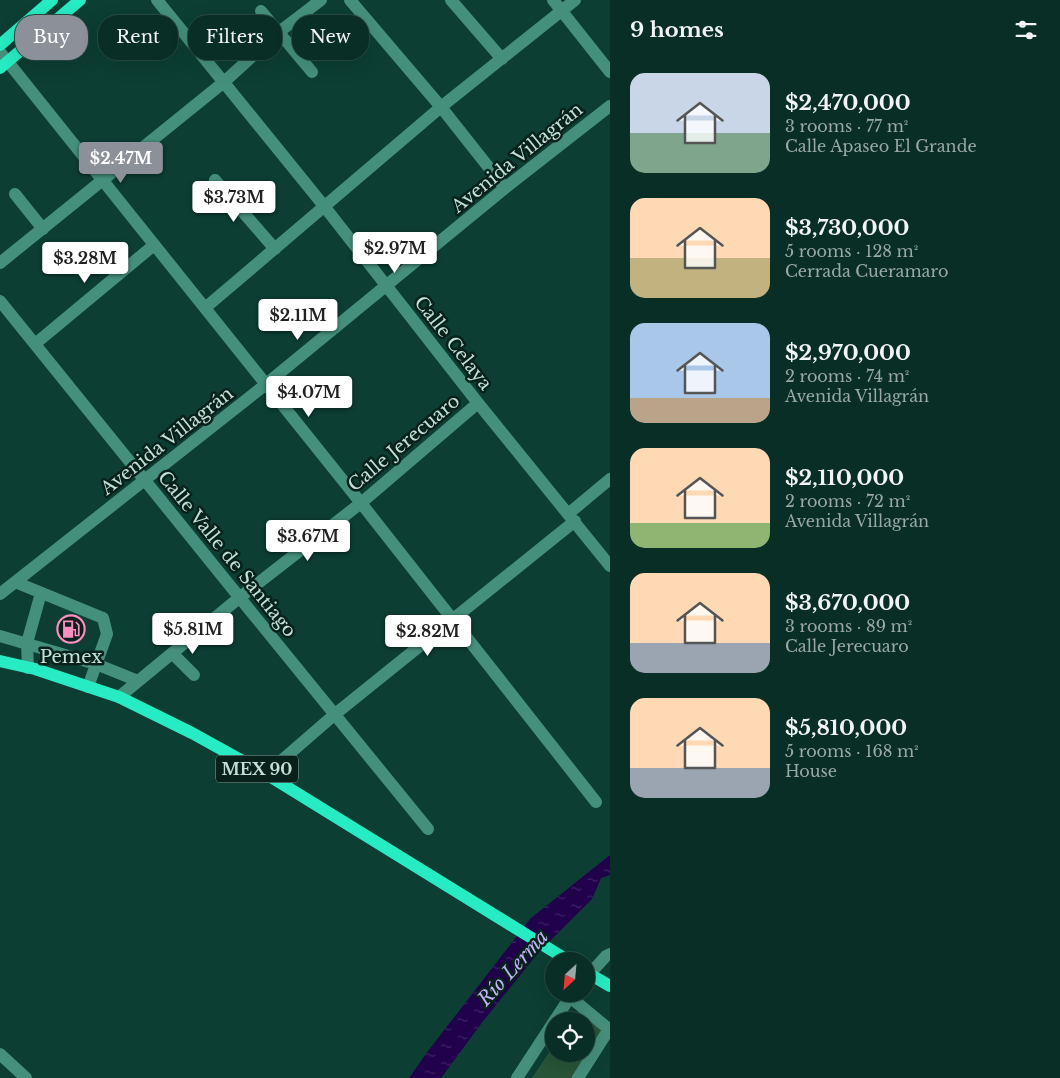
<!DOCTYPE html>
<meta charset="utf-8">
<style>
:root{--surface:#092e26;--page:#173a32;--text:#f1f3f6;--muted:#99a8a7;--line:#294a43;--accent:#8c9099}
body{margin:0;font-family:"Libre Baskerville",serif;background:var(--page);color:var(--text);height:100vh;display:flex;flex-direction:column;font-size:19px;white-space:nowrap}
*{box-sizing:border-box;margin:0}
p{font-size:16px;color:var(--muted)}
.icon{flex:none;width:28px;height:28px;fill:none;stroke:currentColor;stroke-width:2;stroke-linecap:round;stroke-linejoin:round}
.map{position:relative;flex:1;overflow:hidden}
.drawer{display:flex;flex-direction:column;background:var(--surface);width:450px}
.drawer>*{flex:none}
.guide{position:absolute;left:15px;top:15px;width:475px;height:45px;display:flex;gap:10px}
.needle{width:32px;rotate:206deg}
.tools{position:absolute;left:545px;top:952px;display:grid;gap:10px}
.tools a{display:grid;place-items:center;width:50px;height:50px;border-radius:50%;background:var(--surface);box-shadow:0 5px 20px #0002,0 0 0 1px var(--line);font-size:25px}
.price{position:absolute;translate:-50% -42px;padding:0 11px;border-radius:5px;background:#fff;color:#222;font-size:16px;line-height:32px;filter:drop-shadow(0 1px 2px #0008)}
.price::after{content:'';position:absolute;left:50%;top:30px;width:15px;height:11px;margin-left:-8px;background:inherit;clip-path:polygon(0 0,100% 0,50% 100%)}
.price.active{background:var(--accent);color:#fff}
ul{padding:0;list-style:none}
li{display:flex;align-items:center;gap:15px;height:125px;padding:0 20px}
li span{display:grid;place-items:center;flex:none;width:140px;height:100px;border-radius:15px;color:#555}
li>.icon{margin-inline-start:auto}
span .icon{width:60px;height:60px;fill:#fffc;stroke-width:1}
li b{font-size:21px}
h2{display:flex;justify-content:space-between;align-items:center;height:60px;padding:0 20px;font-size:21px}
.chip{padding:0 18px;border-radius:20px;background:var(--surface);box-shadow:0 5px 20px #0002,0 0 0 1px var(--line);font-size:18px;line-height:45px}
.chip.active{background:var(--accent);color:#fff}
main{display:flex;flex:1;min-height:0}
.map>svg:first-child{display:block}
.water{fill:url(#water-ripples)}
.building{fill:#285437}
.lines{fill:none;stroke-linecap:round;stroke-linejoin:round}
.minor{stroke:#45907c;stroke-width:12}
.major{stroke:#27ebc2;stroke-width:12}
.labels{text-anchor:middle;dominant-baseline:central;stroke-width:5;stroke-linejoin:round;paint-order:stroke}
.shield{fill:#08221b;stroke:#8aa79e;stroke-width:1}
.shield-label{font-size:16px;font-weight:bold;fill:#c1e0d6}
.street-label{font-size:18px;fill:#c1e0d6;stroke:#08221b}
.poi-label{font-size:18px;fill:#c1e0d6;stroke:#08221b}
.water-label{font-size:19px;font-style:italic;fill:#c1b4f5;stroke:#08221b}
</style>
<main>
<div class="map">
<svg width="610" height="1078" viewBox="0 0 610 1078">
<defs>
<pattern id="water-ripples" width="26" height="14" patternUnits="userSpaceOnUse" patternTransform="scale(1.25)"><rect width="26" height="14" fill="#21004c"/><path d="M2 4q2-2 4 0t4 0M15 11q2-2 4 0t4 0" fill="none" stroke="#3f2565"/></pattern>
</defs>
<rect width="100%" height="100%" fill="#0c3e33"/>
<path class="water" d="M610,855V875L601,878L592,899L539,952L484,1020L441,1078H409L428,1051L531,918Z"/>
<path class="building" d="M583,1016L606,1032L575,1078H532L554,1045V1054H586V1021H580Z"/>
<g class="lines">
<path class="minor" d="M157,0L324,206L478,403L610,566
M350,0L441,107L505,188
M451,0L502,59
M553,0L610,72
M261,11L312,72
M0,52L361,503L596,802
M215,180L275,249
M15,194L43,229
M0,263L224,82L279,32L321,0
M0,301C143,477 284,654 428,829
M205,308L441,107L575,0
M35,344L154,245
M568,514L610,479
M15,582L103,618L107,634L88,687
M0,594L265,385L505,188L610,106
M0,636L96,664L138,681
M172,653L194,675
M28,668L27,643L41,593
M119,697L239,598L361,503L478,403
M266,774L334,715L575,521
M586,978L606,956L610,954
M570,997L610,1030
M0,1054L26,1078
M517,1078L572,994
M578,1078L609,1029"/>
<path class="major" d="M0,45L52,0
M0,68L80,0
M0,661L35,669L119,697L192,733L266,774L569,961
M586,972L610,986"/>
</g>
<defs>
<g id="fuel-ring" transform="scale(1.4375)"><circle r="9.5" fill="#08221b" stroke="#fd8ebf" stroke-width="1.5"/><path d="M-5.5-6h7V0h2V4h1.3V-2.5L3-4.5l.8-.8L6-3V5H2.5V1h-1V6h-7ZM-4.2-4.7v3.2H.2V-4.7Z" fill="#fd8ebf"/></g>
</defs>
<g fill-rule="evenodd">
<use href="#fuel-ring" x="71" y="629"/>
</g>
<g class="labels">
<rect class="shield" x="216" y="755.5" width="82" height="27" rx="4"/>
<g class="shield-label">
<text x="257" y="769">MEX 90</text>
</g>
<g class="street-label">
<text transform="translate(517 158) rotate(-39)">Avenida Villagrán</text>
<text transform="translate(453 343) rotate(52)">Calle Celaya</text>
<text transform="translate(167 441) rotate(-38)">Avenida Villagrán</text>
<text transform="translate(404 443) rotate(-40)">Calle Jerecuaro</text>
<text transform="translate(227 554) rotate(51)">Calle Valle de Santiago</text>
</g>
<g class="poi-label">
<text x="71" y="657">Pemex</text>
</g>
<g class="water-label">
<text transform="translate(513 968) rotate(-48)">Río Lerma</text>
</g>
</g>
</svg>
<div class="tools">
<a><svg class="needle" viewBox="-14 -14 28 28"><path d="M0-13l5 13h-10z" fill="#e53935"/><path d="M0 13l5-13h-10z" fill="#99a8a7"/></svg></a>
<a><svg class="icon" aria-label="locate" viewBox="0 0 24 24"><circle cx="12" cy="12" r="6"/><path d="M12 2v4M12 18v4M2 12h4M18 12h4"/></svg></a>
</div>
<b class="price active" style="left:121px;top:184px">$2.47M</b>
<b class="price" style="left:234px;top:223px">$3.73M</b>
<b class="price" style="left:395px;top:274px">$2.97M</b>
<b class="price" style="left:85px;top:284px">$3.28M</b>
<b class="price" style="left:298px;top:341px">$2.11M</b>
<b class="price" style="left:309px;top:418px">$4.07M</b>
<b class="price" style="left:308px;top:562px">$3.67M</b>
<b class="price" style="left:193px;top:655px">$5.81M</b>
<b class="price" style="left:428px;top:657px">$2.82M</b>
<div class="guide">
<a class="chip active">Buy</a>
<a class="chip">Rent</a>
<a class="chip">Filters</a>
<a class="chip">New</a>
</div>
</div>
<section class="drawer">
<h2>9 homes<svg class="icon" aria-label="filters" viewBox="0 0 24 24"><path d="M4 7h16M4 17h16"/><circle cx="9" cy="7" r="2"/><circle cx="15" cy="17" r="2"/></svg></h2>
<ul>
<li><span style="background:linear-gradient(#c9d6e8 60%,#7fa58c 0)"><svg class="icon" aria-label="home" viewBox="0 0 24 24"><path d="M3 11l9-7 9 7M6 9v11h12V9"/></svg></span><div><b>$2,470,000</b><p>3 rooms · 77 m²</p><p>Calle Apaseo El Grande</p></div></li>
<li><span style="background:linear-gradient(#ffd9b3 60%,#c2b280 0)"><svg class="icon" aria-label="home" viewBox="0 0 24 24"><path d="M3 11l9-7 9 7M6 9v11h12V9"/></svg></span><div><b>$3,730,000</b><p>5 rooms · 128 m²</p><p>Cerrada Cueramaro</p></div></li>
<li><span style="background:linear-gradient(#a9c7e8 75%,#b9a48a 0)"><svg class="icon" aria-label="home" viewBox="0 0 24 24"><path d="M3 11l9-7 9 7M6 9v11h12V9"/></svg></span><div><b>$2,970,000</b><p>2 rooms · 74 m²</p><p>Avenida Villagrán</p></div></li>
<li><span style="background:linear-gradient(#ffd9b3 75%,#8fb573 0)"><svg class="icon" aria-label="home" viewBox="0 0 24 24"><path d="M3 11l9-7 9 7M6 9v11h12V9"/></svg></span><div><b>$2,110,000</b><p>2 rooms · 72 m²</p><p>Avenida Villagrán</p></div></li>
<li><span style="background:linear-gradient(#ffd9b3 70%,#9aa5b1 0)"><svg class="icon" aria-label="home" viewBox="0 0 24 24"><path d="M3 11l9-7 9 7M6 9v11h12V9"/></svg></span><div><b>$3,670,000</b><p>3 rooms · 89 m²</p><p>Calle Jerecuaro</p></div></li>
<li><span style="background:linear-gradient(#ffd9b3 70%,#9aa5b1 0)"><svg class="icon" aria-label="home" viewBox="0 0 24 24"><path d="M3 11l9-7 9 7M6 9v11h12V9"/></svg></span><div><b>$5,810,000</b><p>5 rooms · 168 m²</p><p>House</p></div></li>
</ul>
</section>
</main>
